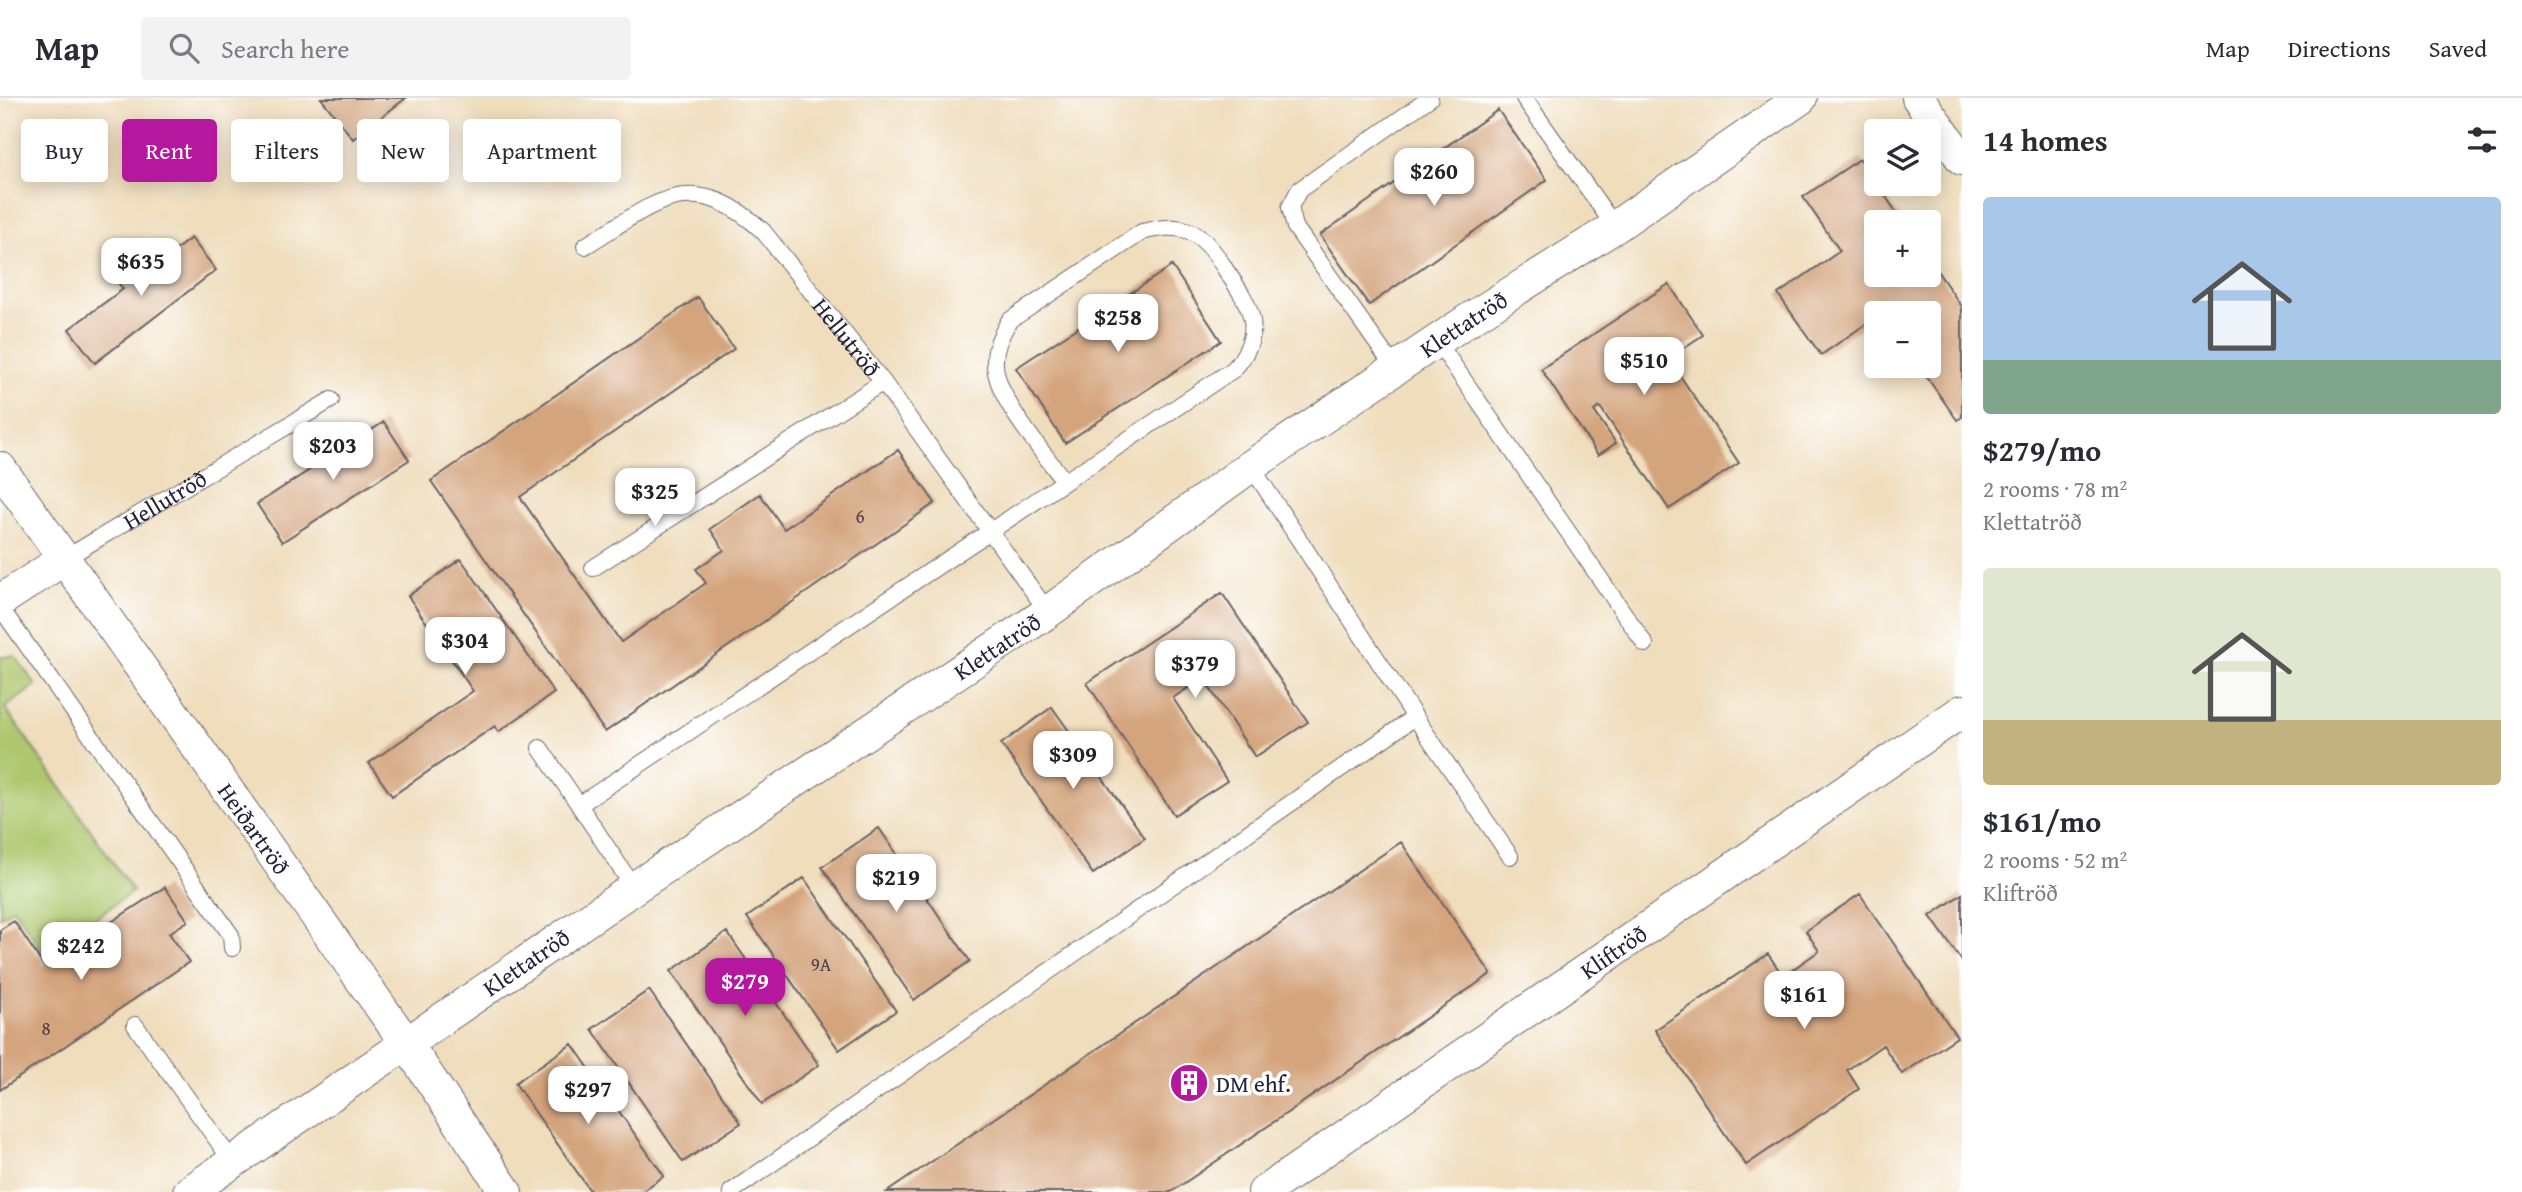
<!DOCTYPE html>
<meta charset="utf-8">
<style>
:root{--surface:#fff;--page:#f2f2f3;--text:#2b2b33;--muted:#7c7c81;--line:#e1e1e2;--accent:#b5179e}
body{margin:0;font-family:"Gentium Book Plus",serif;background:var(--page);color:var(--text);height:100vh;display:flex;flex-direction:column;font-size:26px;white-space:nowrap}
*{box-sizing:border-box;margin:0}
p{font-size:23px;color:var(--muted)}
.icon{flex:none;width:38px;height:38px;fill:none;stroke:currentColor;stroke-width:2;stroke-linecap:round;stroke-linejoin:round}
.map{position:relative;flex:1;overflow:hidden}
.sheet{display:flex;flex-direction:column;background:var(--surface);width:560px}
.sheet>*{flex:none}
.guide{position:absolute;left:21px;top:21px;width:665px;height:63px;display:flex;gap:14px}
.controls{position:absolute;left:1864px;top:21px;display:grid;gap:14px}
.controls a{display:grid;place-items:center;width:77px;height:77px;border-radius:7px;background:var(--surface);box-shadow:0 4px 18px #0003;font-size:35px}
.price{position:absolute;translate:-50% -60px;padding:0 16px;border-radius:14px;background:#fff;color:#222;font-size:23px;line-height:46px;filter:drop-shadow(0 2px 4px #0008)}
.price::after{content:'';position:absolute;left:50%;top:42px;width:21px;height:16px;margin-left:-10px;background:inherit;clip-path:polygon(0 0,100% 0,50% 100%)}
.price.active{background:var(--accent);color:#fff}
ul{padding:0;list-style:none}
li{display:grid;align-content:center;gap:14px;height:371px;padding:0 21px}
li span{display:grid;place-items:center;height:217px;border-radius:7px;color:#555}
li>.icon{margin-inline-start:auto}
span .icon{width:126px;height:126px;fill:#fffc;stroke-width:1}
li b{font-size:30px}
h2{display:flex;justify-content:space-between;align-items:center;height:84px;padding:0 21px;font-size:30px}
.tag{padding:0 24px;border-radius:7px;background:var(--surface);box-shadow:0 4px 18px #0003;font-size:24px;line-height:63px}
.tag.active{background:var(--accent);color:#fff}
header{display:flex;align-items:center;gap:42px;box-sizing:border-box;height:98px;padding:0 35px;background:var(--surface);border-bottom:2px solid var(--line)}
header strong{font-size:33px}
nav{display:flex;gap:38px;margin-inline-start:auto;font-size:24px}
.search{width:490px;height:63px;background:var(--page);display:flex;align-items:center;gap:18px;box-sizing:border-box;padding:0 24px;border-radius:7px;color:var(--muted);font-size:26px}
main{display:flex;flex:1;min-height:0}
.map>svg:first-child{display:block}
.green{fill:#aec76d;stroke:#687454;stroke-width:2}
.building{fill:#d4a47d}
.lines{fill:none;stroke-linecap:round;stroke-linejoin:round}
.lane-casing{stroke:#6a6368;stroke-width:18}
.street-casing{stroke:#6a6368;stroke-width:34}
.lane{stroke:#fff;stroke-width:16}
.street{stroke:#fff;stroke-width:32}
.labels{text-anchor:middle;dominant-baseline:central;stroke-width:7;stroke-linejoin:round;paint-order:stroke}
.number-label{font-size:19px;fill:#4e424c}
.street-label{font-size:23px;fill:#22223b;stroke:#fff}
.poi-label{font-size:23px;fill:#22223b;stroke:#fff;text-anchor:start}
</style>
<header>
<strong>Map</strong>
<div class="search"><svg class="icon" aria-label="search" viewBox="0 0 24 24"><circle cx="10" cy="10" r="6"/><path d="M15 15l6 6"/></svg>Search here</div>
<nav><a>Map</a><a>Directions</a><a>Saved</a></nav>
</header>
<main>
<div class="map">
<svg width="1962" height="1094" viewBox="0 0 1962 1094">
<rect width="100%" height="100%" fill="#fff"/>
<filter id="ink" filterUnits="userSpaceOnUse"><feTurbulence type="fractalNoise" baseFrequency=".0143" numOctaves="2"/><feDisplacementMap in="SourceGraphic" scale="14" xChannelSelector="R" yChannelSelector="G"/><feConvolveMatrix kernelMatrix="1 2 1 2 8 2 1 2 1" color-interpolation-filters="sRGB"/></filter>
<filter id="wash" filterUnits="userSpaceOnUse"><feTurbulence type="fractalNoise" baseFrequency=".00686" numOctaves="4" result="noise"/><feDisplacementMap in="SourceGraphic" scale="28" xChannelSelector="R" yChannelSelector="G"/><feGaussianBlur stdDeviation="1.57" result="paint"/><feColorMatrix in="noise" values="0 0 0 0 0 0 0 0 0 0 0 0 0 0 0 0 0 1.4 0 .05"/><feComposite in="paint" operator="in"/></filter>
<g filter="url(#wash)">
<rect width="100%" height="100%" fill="#efddbc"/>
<path class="green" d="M15,558L36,587L5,610L133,793L45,856L13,810L0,819V559Z"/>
<g id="blocks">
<path class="building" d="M321,0H406L353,41Z
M1498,12L1547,82L1369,207L1320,137Z
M1860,61L1903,124H1876V177H1928V160L1962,209V319L1957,322L1919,268H1928V215H1876V219L1821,257L1778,196L1840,153L1803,99Z
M191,140L216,172L95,265L69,231L123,191L112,177L140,155L152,170Z
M1172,168L1221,243L1065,345L1016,270Z
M1669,186L1703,237L1668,260L1739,365L1669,411L1600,309L1594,313L1616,345L1598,357L1541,271Z
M698,199L734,251L520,399L621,544L706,485L696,471L724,452L710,431L760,396L784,431L898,352L935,405L605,634L431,383Z
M384,324L409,362L282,444L257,406Z
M461,461L554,595L498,634L495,628L392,698L369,665L473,593L408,498Z
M1222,495L1308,624L1255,659L1203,580L1173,600L1227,683L1174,717L1087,585Z
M1052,609L1145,740L1093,776L1001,646Z
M879,730L970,863L914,902L822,769Z
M1401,744L1491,876L1171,1094H887Z
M804,780L896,913L839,952L747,819Z
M165,789L188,823L169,835L189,864L0,992V832L14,823L44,868Z
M1860,796L1957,939L1902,976L1883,947L1847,972L1859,991L1746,1067L1655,932L1768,856L1783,878L1819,853L1806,833Z
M1962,796V863L1930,818Z
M727,834L819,967L762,1006L671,873Z
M649,892L741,1025L683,1064L592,931Z
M572,946L664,1078L641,1094H591L515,985Z"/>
</g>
</g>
<g filter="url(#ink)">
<use href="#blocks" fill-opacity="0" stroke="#6a6368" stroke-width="2"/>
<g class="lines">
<g class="lane-casing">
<g id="lane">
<path d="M1524,0L1615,129"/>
<path id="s1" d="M585,148C654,106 690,67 763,133L883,284L1048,514"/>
<path d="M1437,243L1645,546"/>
<path d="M1395,271L1295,129L1290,109L1299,92L1430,0"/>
<path id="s2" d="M64,461L331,302"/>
<path d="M593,470L883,284"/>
<path d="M0,509L231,837L232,850"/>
<path d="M1415,619L1510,758"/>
<path d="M540,650L579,707"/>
<path d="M634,790L579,707L1234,271C1266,233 1252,210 1227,174C1218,159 1207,142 1191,134C1175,127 1158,130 1142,134L1009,223C1002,236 995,247 995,263C993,298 1044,354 1064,383"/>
<path d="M135,927L232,1063"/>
<path d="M731,1094L1415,619L1251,368"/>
</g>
</g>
<g class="street-casing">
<g id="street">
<path d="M1918,0L1962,61"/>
<path id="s3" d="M0,370L406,945L506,1094"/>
<path d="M0,503L64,461"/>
<path id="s4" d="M189,1094L634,790L1048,514L1251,368L1468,222L1615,129L1801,0"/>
<path id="s5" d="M1264,1094L1962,613"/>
</g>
</g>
<use href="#lane" class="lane"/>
<use href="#street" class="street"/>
</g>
</g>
<defs>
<g id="building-disc" transform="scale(2.0125)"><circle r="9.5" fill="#b5179e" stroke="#fff"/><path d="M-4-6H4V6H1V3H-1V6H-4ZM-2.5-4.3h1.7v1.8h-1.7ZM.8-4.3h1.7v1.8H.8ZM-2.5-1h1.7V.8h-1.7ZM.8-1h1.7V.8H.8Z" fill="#fff"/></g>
</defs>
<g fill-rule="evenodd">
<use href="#building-disc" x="1189" y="985"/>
</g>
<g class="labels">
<g class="number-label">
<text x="860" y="418">6</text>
<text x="821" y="866">9A</text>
<text x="46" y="930">8</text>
</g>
<g class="street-label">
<text stroke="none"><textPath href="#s4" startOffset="1542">Klettatröð</textPath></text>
<text stroke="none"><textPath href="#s1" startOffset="336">Hellutröð</textPath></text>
<text stroke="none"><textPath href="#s2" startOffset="117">Hellutröð</textPath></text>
<text stroke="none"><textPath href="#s4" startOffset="975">Klettatröð</textPath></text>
<text stroke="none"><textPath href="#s3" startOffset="441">Heiðartröð</textPath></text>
<text stroke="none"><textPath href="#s5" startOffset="424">Kliftröð</textPath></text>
<text stroke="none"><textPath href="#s4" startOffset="408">Klettatröð</textPath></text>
</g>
<g class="poi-label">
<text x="1216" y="985">DM ehf.</text>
</g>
</g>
</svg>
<div class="controls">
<a><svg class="icon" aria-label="layers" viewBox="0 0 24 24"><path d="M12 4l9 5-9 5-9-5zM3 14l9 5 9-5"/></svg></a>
<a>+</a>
<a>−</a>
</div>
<b class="price" style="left:1434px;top:110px">$260</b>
<b class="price" style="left:141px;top:200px">$635</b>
<b class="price" style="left:1118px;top:256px">$258</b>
<b class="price" style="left:1644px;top:299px">$510</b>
<b class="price" style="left:333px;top:384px">$203</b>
<b class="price" style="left:655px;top:430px">$325</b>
<b class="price" style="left:465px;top:579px">$304</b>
<b class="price" style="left:1195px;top:602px">$379</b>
<b class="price" style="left:1073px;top:693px">$309</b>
<b class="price" style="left:896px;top:816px">$219</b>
<b class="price" style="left:81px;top:884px">$242</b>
<b class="price active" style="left:745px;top:920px">$279</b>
<b class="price" style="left:1804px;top:933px">$161</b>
<b class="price" style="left:588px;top:1028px">$297</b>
<div class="guide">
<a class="tag">Buy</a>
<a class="tag active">Rent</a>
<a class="tag">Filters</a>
<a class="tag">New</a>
<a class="tag">Apartment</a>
</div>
</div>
<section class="sheet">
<h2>14 homes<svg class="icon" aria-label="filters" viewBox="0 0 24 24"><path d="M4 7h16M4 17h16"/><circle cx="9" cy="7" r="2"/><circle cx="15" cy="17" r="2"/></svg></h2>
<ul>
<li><span style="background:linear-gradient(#a9c7e8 75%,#7fa58c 0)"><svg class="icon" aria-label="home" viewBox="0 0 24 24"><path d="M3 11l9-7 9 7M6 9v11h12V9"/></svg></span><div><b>$279/mo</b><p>2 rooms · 78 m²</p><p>Klettatröð</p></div></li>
<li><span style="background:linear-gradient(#dfe7d0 70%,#c2b280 0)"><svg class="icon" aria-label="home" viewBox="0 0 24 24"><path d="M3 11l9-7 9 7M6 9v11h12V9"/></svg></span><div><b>$161/mo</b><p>2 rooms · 52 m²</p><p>Kliftröð</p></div></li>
</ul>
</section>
</main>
